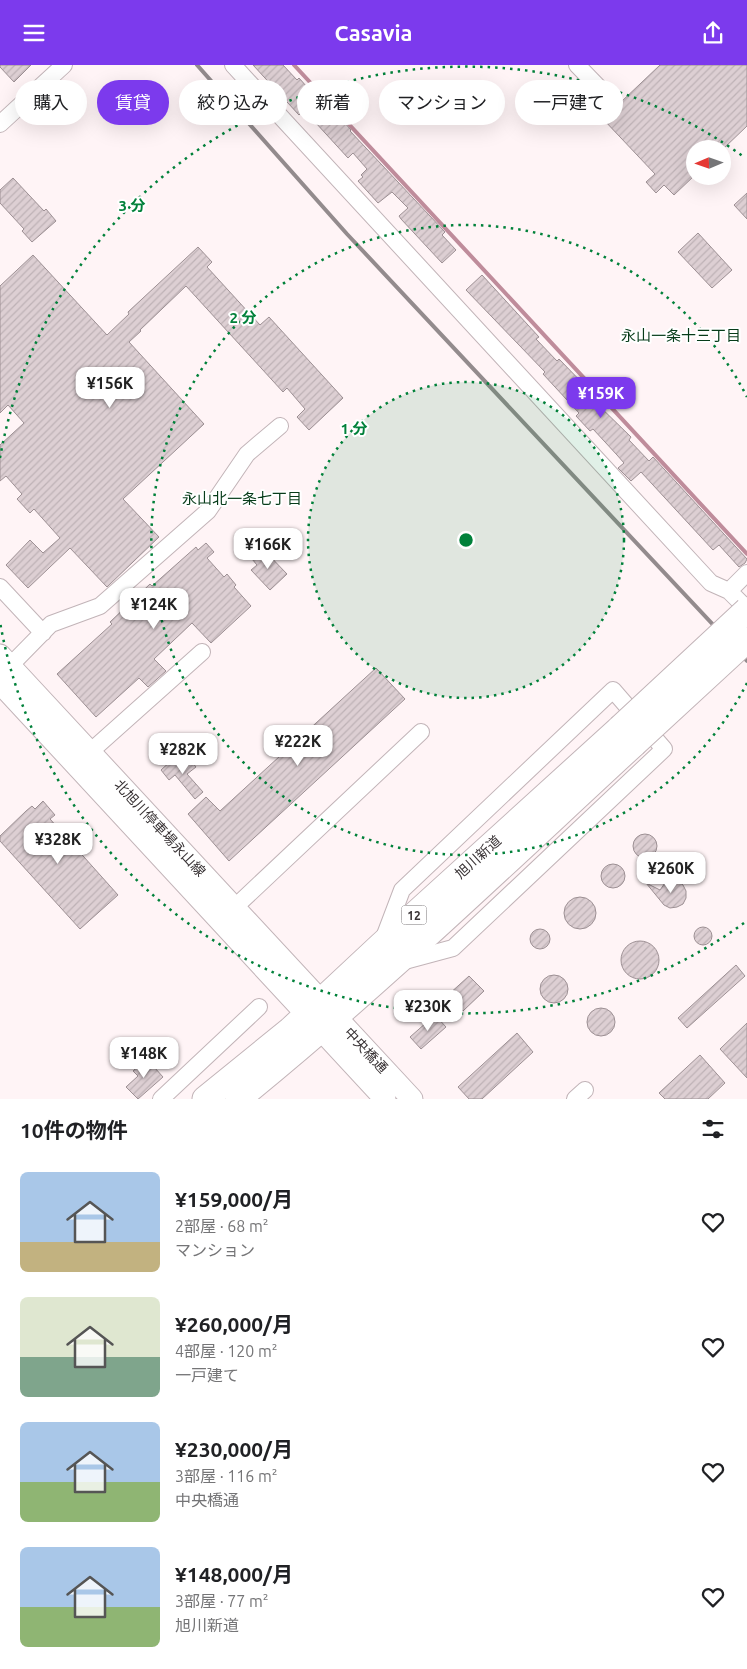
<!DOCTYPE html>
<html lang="ja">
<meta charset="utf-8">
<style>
:root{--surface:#fff;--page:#f2f2f2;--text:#202124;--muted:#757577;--accent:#7c3aed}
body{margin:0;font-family:Ubuntu,"Noto Sans JP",sans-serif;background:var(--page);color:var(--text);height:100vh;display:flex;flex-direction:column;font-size:19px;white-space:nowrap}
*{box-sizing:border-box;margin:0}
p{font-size:16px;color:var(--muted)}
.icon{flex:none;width:28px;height:28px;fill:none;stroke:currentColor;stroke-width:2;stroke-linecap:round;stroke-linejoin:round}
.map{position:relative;height:1034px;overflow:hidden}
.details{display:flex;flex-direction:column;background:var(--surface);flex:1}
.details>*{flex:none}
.banner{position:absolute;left:15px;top:15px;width:718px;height:45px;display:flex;gap:10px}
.needle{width:32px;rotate:268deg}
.controls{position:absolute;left:686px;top:75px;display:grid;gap:10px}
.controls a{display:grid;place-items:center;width:45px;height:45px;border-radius:50%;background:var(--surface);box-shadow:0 5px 20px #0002;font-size:25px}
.price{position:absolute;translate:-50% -42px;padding:0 11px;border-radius:10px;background:#fff;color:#222;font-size:16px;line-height:32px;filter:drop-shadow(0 1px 2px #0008)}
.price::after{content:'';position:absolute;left:50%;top:30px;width:15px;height:11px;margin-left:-8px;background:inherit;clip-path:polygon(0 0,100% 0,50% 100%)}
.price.active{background:var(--accent);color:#fff}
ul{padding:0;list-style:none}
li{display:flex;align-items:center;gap:15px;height:125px;padding:0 20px}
li span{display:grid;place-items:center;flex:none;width:140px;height:100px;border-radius:8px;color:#555}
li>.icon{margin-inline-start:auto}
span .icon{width:60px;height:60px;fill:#fffc;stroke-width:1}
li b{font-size:21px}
h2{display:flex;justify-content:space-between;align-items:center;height:60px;padding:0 20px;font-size:21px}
.tag{padding:0 18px;border-radius:22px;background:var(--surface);box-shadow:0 5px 20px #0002;font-size:18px;line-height:45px}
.tag.active{background:var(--accent);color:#fff}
header{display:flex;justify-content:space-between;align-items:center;height:65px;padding:0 20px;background:var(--accent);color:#fff;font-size:22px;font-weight:700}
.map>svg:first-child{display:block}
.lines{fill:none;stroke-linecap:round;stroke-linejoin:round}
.stream{stroke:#bf8c9b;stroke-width:4}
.building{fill:url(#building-hatch);stroke:#9d9094}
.minor-casing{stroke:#c2b4b8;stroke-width:18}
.major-casing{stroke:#c2b4b8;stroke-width:23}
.highway-casing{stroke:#c2b4b8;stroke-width:27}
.minor{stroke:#fff;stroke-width:16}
.major{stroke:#fff;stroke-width:21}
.highway{stroke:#fff;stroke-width:25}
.rail{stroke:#938b8d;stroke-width:4}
.highway-bridge-casing{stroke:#c2b4b8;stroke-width:27;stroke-linecap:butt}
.highway-bridge{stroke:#fff;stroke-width:25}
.ring{fill:none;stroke:#01813a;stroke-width:2.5;stroke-dasharray:2.5 5}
.labels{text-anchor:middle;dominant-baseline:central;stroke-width:4;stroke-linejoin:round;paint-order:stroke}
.shield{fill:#fff;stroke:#747072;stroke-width:1}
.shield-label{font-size:12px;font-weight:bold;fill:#393335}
.street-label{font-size:14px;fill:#393335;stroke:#fff}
.neighbourhood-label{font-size:15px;fill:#073c1a;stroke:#fff}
.centre{fill:#01813a;stroke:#fff;stroke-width:2.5}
.ring-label{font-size:15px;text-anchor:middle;font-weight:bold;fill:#01813a;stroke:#fff;stroke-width:4;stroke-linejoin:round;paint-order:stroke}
</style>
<header><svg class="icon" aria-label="menu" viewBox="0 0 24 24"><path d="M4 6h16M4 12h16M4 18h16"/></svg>Casavia<svg class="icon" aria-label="share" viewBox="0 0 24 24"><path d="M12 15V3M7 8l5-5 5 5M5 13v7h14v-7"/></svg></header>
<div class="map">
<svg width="747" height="1034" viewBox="0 0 747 1034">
<defs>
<pattern id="building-hatch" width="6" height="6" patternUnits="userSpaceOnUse" patternTransform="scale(1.25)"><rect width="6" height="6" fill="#ddcfd3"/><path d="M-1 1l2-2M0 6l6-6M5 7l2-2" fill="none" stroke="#beb2b6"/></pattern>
</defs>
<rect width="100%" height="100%" fill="#fff4f6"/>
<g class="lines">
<path class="stream" d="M294,0L747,489"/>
</g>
<path class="building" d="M0,0H31L14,17L0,2Z
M253,0H283L297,15L299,13L316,32L319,29L351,65L350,66L445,167L442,170L456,185L442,198L401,154L399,151L408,143L392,127L378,138L358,116L363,112L361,110L367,104L353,88L348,93L304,45L299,50Z
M660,0H747V61L723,84H695V110L674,130L664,120L656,128L646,117L655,109L603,54L613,45L618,42L621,37Z
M13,113L44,146L46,144L56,156L32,177L22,166L24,164L0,138V125Z
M747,128V154L734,140Z
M698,168L732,205L712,223L678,187Z
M198,182L212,197L207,202L260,260L269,252L343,333L309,365L297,352L305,344L287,323L283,327L186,221L140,265L141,266L129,277L204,359L123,434L159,472L107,522L70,483L28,523L6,500L30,475L43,488L60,473L34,444L30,448L17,434L22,429L6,411L0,416V380L24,358L8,340L0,348V221L33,190L107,270L129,249L128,247Z
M482,210L539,272L536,274L557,296L559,294L594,330L591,333L631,372L629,375L649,396L653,392L747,494L745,498L739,502L719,480L713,485L641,407L631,416L618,403L624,398L617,390L593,364L590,366L576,351L579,348L543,309L545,307L466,225Z
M206,478L214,487L207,493L224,512L227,509L236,520L234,522L251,541L211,578L192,558L154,594L166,606L148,622L139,613L96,652L57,609L112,559L110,557L150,519L152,521L196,482L198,485Z
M263,484L287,509L270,525L251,505L257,500L252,494Z
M376,603L405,634L229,796L188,749L206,732L220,746Z
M187,691L196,702L187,709L203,727L195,734L175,710L169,715L161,705L172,695L176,700Z
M43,736L55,750L50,754L118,830L80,864L0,776V771L26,746L32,741L35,744Z
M633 781a12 12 0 1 1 24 0a12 12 0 1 1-24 0Z
M601 811a12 12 0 1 1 24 0a12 12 0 1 1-24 0Z
M672,815L678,816L683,820L686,826V833L683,839L677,842L670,843L664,840L646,818L660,825L665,818Z
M564 848a16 16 0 1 1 32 0a16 16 0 1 1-32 0Z
M694 871a9 9 0 1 1 18 0a9 9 0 1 1-18 0Z
M530 874a10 10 0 1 1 20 0a10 10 0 1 1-20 0Z
M621 895a19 19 0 1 1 38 0a19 19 0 1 1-38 0Z
M736,900L745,911L687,963L678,953Z
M540 924a14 14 0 1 1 28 0a14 14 0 1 1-28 0Z
M469,911L484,926L463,946L448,930Z
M587 957a14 14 0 1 1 28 0a14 14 0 1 1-28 0Z
M435,950L446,962L421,984L410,972Z
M747,958V1013L720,984Z
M517,968L533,987L482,1034H469L458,1022Z
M700,990L725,1018L708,1034H665L659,1028Z
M146,993L163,1012L138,1034L126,1022L138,1011L133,1006Z"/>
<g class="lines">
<g class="minor-casing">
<path id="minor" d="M233,0L711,518L729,526
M577,0L611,35
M0,59L64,0
M747,508L729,526L747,544
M0,522L43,568
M2,609L51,559L100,541L208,446L247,389L280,361
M90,687L202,587
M234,843L421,667
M383,875L402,825L613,625L664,684L453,883L401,897
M161,1034L259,942
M575,1034L585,1025"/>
</g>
<g class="major-casing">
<path id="major" d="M0,590L412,1034
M0,618L385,1034"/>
</g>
<g class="highway-casing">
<path id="highway" d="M205,1034L290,965L381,880L620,663
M238,1034C376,922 504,799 634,679"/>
</g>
<use href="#minor" class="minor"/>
<use href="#major" class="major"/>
<use href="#highway" class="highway"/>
<path class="rail" d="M197,0L347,169L747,596"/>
<g class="highway-bridge-casing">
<path id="highway-bridge" d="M620,663L747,545
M634,679L747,575"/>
</g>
<use href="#highway-bridge" class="highway-bridge"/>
</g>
<circle cx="466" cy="475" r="158" fill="#01813a" fill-opacity=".12"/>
<g class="ring">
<circle cx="466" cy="475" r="158"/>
<path d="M747 618A315 315 0 1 1 747 332"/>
<path d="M744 858A473 473 0 0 1 0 557M0 393A473 473 0 0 1 744 92"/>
</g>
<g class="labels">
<rect class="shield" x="401.5" y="840.5" width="25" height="19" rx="4"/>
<g class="shield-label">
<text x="414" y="850">12</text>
</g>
<g class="street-label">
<text transform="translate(160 763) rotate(47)">北旭川停車場永山線</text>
<text transform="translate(478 792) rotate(-42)">旭川新道</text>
<text transform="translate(366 985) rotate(47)">中央橋通</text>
</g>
<g class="neighbourhood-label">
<text x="681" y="270">永山一条十三丁目</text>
<text x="242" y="433">永山北一条七丁目</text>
</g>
</g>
<circle cx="466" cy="475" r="8" class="centre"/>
<g class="ring-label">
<text x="132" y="146">3 分</text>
<text x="243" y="258">2 分</text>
<text x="354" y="369">1 分</text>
</g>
</svg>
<div class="controls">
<a><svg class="needle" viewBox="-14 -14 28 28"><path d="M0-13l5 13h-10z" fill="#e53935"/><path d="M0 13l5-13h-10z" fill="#757577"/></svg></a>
</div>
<b class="price" style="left:110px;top:344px">¥156K</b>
<b class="price active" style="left:601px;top:354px">¥159K</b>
<b class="price" style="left:268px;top:505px">¥166K</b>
<b class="price" style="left:154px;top:565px">¥124K</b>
<b class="price" style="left:298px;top:702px">¥222K</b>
<b class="price" style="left:183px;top:710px">¥282K</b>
<b class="price" style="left:58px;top:800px">¥328K</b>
<b class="price" style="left:671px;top:829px">¥260K</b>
<b class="price" style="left:428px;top:967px">¥230K</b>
<b class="price" style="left:144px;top:1014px">¥148K</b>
<div class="banner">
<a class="tag">購入</a>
<a class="tag active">賃貸</a>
<a class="tag">絞り込み</a>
<a class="tag">新着</a>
<a class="tag">マンション</a>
<a class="tag">一戸建て</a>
</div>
</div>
<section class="details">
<h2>10件の物件<svg class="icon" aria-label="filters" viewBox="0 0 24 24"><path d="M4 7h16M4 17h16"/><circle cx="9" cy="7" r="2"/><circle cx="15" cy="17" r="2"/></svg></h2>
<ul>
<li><span style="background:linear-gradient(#a9c7e8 70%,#c2b280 0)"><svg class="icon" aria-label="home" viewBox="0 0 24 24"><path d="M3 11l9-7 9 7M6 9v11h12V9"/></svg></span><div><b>¥159,000/月</b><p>2部屋 · 68 m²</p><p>マンション</p></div><svg class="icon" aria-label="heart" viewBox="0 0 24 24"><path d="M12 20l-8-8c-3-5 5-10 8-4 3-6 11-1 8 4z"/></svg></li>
<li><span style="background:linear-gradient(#dfe7d0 60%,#7fa58c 0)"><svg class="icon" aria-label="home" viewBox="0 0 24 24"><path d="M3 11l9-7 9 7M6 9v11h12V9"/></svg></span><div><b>¥260,000/月</b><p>4部屋 · 120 m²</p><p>一戸建て</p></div><svg class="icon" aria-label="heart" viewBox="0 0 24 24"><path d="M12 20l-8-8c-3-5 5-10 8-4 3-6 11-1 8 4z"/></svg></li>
<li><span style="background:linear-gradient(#a9c7e8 60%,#8fb573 0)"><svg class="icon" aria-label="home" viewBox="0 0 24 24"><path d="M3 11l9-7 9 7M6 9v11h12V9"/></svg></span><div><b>¥230,000/月</b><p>3部屋 · 116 m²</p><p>中央橋通</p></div><svg class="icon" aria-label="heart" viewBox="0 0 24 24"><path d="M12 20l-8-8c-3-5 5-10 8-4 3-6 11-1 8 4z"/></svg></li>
<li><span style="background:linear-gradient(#a9c7e8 60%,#8fb573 0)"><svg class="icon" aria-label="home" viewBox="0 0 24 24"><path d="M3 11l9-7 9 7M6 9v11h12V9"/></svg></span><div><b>¥148,000/月</b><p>3部屋 · 77 m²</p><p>旭川新道</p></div><svg class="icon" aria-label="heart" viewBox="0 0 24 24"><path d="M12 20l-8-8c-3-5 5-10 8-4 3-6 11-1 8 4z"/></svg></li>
</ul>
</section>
